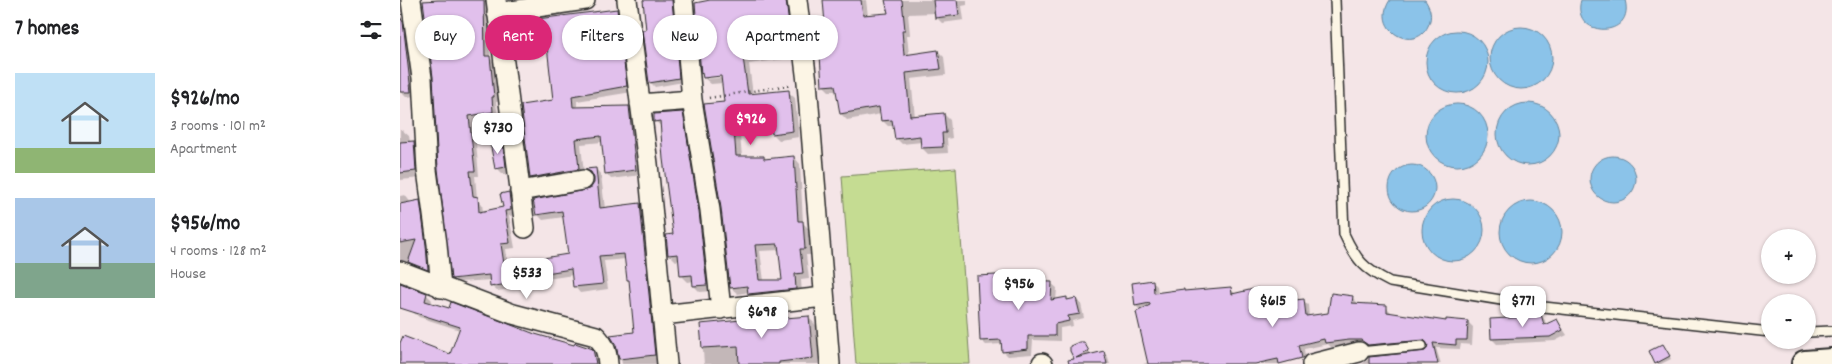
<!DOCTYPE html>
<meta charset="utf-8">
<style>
:root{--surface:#fff;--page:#f2f2f2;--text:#202124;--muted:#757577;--accent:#db2777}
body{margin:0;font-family:Dekko,sans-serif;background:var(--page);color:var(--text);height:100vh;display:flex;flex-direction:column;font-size:19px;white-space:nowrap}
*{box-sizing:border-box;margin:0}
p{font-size:16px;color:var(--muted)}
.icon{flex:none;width:28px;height:28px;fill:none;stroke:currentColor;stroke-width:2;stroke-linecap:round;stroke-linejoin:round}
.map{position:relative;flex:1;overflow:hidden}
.panel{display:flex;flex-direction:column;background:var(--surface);width:400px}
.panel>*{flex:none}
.hud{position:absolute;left:15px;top:15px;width:475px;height:45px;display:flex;gap:10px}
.tools{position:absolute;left:1361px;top:229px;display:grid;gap:10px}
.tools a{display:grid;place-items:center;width:55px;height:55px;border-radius:50%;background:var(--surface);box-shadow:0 1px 4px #0004;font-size:25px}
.price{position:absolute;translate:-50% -42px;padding:0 11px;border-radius:10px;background:#fff;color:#222;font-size:16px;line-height:32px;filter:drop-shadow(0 1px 2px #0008)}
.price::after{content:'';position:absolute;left:50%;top:30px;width:15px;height:11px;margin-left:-8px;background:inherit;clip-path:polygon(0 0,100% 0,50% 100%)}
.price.selected{background:var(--accent);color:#fff}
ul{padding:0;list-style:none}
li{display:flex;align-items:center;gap:15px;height:125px;padding:0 15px}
li span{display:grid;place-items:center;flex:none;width:140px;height:100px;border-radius:0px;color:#555}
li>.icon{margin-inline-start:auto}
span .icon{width:60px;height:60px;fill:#fffc;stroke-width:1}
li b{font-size:21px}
h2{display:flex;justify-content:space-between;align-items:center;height:60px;padding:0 15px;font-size:21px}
.pill{padding:0 18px;border-radius:22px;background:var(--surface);box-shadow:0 1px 4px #0004;font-size:18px;line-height:45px}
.pill.selected{background:var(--accent);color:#fff}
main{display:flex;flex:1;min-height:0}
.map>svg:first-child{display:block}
.green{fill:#c5dc92;stroke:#78845e}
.water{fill:#8bc3e9;stroke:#65869d}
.shadow{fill:#0003;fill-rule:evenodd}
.building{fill:#e1c0ec;stroke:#2b2b2b;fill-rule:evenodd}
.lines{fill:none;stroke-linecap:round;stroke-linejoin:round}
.lane-casing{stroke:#2b2b2b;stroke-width:12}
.street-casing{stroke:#2b2b2b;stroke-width:22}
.secondary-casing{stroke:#2b2b2b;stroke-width:30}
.path{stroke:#2b2b2b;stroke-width:2.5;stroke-dasharray:1 4;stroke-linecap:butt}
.lane{stroke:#fcf5e5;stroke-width:9}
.street{stroke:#fcf5e5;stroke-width:19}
.secondary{stroke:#fcf5e5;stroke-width:26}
</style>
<main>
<section class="panel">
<h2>7 homes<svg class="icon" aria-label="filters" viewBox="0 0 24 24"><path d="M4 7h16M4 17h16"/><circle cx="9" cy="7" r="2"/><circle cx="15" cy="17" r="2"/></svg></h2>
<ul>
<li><span style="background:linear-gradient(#bfe0f5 75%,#8fb573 0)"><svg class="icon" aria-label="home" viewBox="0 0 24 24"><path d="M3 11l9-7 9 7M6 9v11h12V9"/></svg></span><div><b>$926/mo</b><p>3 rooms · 101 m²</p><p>Apartment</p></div></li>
<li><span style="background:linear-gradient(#a9c7e8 65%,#7fa58c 0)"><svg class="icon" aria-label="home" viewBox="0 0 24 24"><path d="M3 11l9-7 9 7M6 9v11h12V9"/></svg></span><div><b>$956/mo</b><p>4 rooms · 128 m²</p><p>House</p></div></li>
</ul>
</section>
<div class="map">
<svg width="1432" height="364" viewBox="0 0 1432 364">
<rect width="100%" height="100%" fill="#f4e5e7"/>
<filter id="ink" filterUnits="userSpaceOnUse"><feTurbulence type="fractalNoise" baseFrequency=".02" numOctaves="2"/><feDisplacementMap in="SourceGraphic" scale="10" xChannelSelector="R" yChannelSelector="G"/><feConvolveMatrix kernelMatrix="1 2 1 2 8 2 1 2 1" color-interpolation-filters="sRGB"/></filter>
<g filter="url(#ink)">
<path class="green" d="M556,168L570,364H456L442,176Z"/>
<path class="water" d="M990,0H1025C1030,8 1033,16 1028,26C1015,54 970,30 990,0Z
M1181,0H1225C1236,40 1170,38 1181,0Z
M1090 58a31 31 0 1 1 62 0a31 31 0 1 1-62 0Z
M1026 62a31 31 0 1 1 62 0a31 31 0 1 1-62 0Z
M1097 134a31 31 0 1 1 62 0a31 31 0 1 1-62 0Z
M1026 135a31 31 0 1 1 62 0a31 31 0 1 1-62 0Z
M1190 179a23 23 0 1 1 46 0a23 23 0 1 1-46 0Z
M989 188a23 23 0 1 1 46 0a23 23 0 1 1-46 0Z
M1022 230a31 31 0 1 1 62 0a31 31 0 1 1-62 0Z
M1100 232a31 31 0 1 1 62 0a31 31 0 1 1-62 0Z"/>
<path class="shadow" d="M38,0H92L89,12L90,58L95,63L98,102H96L98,117L74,121L79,176H75L77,198L82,204L83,212L104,208L109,193L114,199L116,215L109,216L115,248L106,249L111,289L97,291L91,286V280L60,282L59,284L54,278Z
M244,0H278L283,82L255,87L250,82L248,31Z
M317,0H386L392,6L396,39L381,41L384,59L349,64L353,95L388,92L395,98L399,137L379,140L373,134L372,127L347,129V134L340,135L342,157H364L367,160L394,157L400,164L403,223L409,229L411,255H406L409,279L401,280L402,295L355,300L349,292L338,294L331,288L326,103L323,83L311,84L304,78ZM327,74V77L307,79V77ZM380,250L384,281H364L360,251Z
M424,0H466L468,16L489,14L487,0H567V5L562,6L564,20L542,23L536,17V13L508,14L510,35H507L509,55L538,51L544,57L546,75L511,79L515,117L544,114L550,120L552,138L547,139L548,153L528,154L522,148V142L502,144L496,138L494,126H488L482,120L481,114L447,120L441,114L437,91H429L423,85L426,25Z
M216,10L222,16L232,92L177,101V109L228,107L234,113L241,175L211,179L206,173L202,142L181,144L184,174L137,183L131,177L155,101L149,52L131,53L126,48Z
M0,18L7,28L16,96L6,97L0,91Z
M282,113L289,120L313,291L300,292L294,286V281L288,282L281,275L280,260L276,261L269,254L274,235L262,127L255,121Z
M0,130H2L9,136L10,142H14L20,149L22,178L0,180Z
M102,143L109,150L112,174L104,175L97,168Z
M196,169L201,175L205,209L240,205L246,210L261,364H222L221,359L236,333L230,281L226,259L204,261L208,289L180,293L175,287L173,275L147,279L141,274L170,255L164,217L143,220L137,214L191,190L195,184L194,176L187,170Z
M5,195L11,203L19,201L25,207L33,274L0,267V196Z
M614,275L619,282L651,283L657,288L656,301L676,299L681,304L684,318L672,321L673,326L660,328V341L633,340L632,354L608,356L603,351L602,344L586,345L581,340Z
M752,281L757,286L758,294L784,290L786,292L830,289L836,294L857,289L862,294L864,305L903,300L908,305L909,317L930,314L952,297L957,302V304L986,307L991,312V314L1047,322H1068L1073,327L1072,345L1061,344L1060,349L1036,348L1041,364H962L969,359L1023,353L1030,345L1001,347L997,342L973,345L955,344L931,347L928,344L904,349L905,358L879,364H743L749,362L741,311L736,306Z
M0,284L27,295L32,300L31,304L192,350L198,356L200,364H0V344L51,356L60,330L19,317L0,302Z
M1140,315L1145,320L1146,325L1157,320L1167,335L1155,341L1097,344L1092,339L1127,319Z
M409,318L416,325L419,364H304L301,325Z
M684,343L691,355L703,352L708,357L710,364H688L675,358Z
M1265,347L1271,359L1261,364H1257Z"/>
<path class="building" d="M38,0H84L85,56H90L94,97H92L93,112L69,116L75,171H70L73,196L78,197L79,212L103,207L100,194L109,192L111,210L105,211L110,243L101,244L107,284L90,287L89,275L51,279L38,169L33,77L23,1Z
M243,0H272L279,78L249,83L242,30H246Z
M310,0H386L390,33L375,35L378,53L343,57L348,94L389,90L393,131L372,134L370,120L341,123L342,128L334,129L336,156H364V159L394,156L398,221H403L405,249H400L403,273L395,274L396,289L348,294L347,286L330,288L321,208L304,104L324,102L321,76L303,78L302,73L301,74L295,3ZM378,244L382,280H359L355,245Z
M423,0H461L463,15L488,13L485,0H502L505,30H502L504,55L538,50L541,69L506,73L510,116L544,113L546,133H542L543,147L521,148L520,136L495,139L492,120L481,121L479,107L440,114L435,85L422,86L418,24H425Z
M533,0H557L559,15L535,18Z
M217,9L227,86L172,96L173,107L229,106L236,170L205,174L201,136L176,139L179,169L130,178L121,105L153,100L147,46L124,48L121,21Z
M0,17L3,22L11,92H0Z
M283,112L299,212L307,285L293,286L292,275L280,276L278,254L268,255L266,235L273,234L263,159L260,121L254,122V114Z
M14,141L16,171L0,173V142Z
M90,142H103L106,167L95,169Z
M196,168L200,208L240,203L255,355L219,359L216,345L210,335L234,332L229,280H227L224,254L199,256L203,284L173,287L171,269L140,274L137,259L168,254L162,211L136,215L133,200L190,189L194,183V178L191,172L185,169Z
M20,200L26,245L28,270L8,262L16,240L0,243V204Z
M615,274V281L652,282L651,300L667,297V300L676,298L680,314L668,316L669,321L655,324V336H628V349L602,352L601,340L580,341L577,276Z
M753,280L754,293L784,289V291L831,287L832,294L858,288L861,304L904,299L906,316L928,313L931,293L953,296L952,303L987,305V312L1046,321V319L1068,321L1067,340H1056V345L1033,343L1038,364H969V357L1025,351L1028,345L1024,340L968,345L961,340H949L925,343L924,339L899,345L902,358L879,364L878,359L855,364H748L736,312L750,305V303L735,306L732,283Z
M0,283L27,293L25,301L49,308L51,302L135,334L174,345L175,343L193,349L196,364H0V343L3,336L50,354L60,327L0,308Z
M1141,314L1144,325L1157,319L1163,330L1150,337L1091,339L1090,319L1126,317V315Z
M409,316L413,358L379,362V364H339L338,346L302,348L300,324L362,318V320Z
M679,342H684L689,351L676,358L704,351L707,364H669L668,360L674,359L670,351V346Z
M1263,344L1270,356L1255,364L1249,351Z"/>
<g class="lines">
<g class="lane-casing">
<path id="lane" d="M935,0L944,234C956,260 964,269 990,282L1144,307L1370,332
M1408,332L1432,331
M959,352L1022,346"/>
</g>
<g class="street-casing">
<path id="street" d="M11,0L22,78L27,170L37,244L41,288
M96,0L125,228
M227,0L248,164L267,364
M283,0L292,100L310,210L321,309
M397,0L407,82L430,364
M97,13L185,0
M240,104L292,100
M120,191L183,180
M0,271L113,314L196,336C205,345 207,352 208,364
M262,315L424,297
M642,363L643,364
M912,364L959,352"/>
</g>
<g class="secondary-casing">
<path id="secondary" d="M1405,364L1432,362"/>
</g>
<path class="path" d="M309,98L390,85"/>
<use href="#lane" class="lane"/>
<use href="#street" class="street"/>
<use href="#secondary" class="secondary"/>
</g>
</g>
</svg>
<div class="tools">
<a>+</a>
<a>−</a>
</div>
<b class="price selected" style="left:351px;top:146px">$926</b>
<b class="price" style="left:98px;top:155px">$730</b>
<b class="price" style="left:127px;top:300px">$533</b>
<b class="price" style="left:619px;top:311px">$956</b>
<b class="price" style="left:873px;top:328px">$615</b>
<b class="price" style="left:1123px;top:328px">$771</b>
<b class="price" style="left:362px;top:339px">$698</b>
<div class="hud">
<a class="pill">Buy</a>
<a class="pill selected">Rent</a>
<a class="pill">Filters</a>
<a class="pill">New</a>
<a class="pill">Apartment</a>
</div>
</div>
</main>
